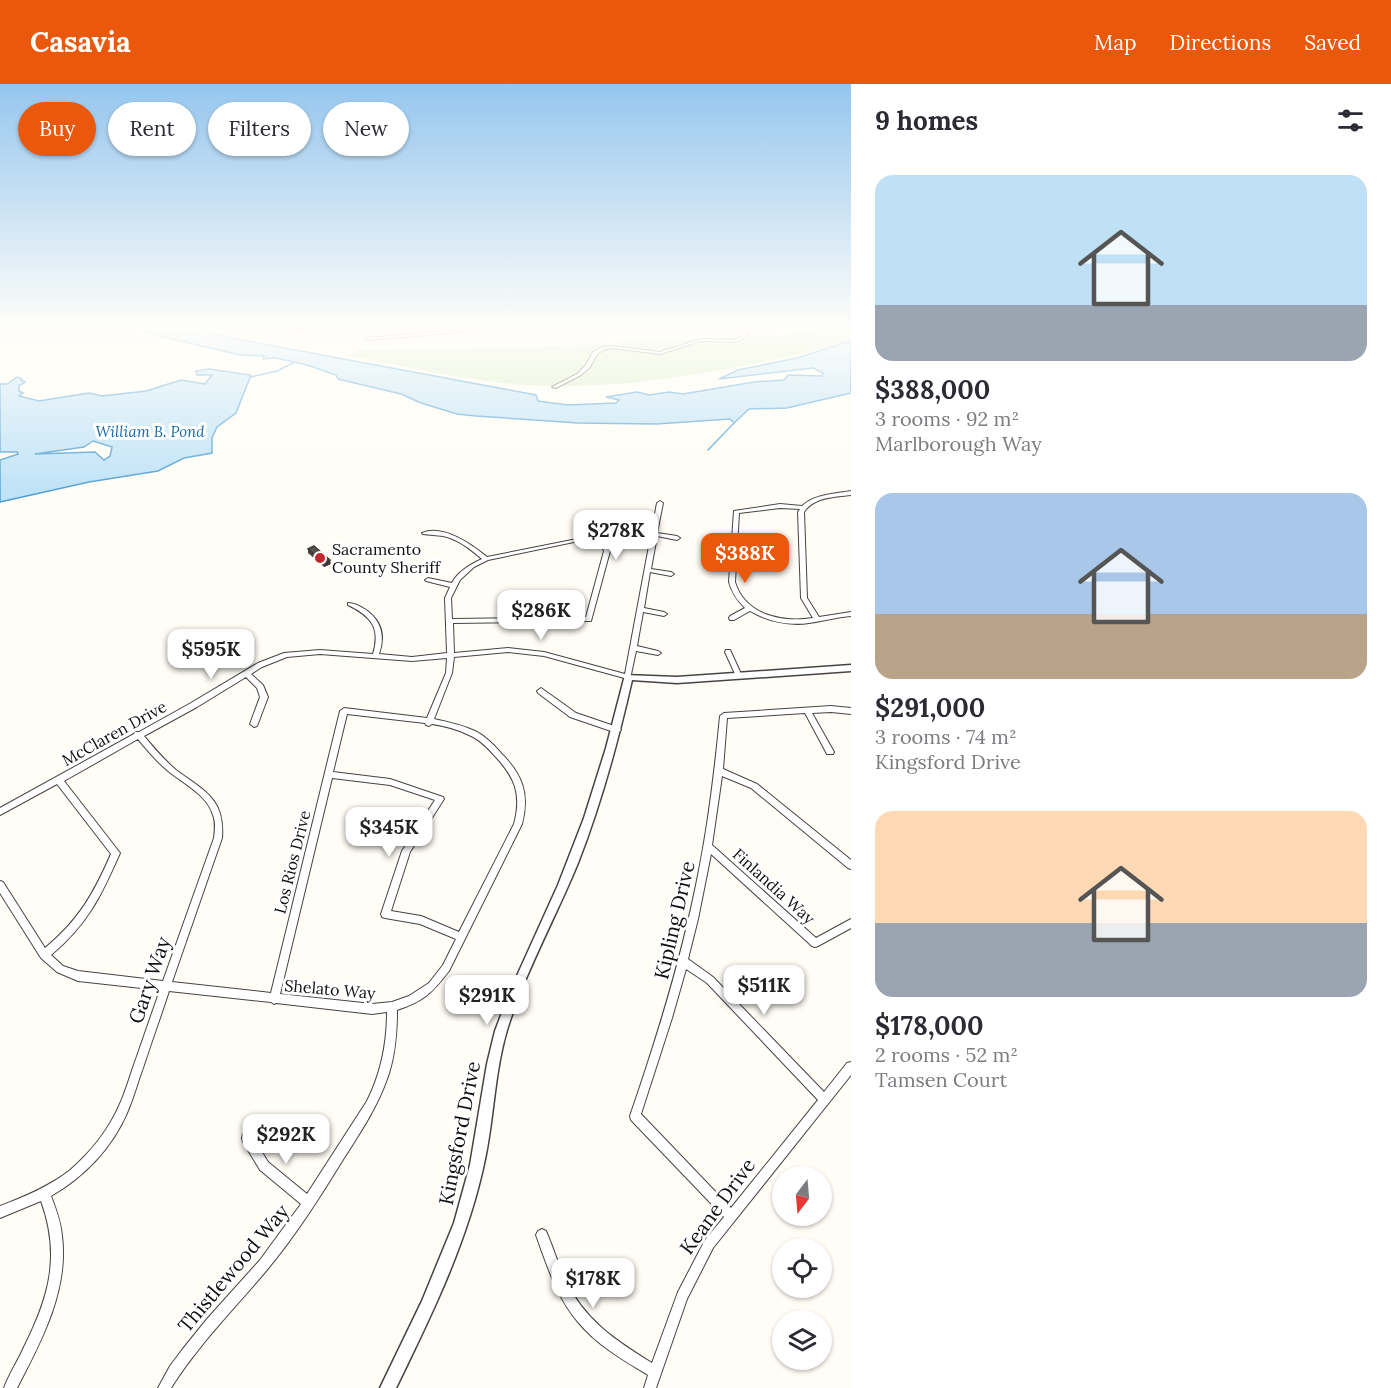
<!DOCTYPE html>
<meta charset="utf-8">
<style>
:root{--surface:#fff;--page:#f2f2f3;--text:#2b2b33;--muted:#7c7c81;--accent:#ea580c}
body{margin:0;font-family:Lora,serif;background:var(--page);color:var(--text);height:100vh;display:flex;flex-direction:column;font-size:22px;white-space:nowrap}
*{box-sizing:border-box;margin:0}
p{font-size:20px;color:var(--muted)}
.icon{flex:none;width:33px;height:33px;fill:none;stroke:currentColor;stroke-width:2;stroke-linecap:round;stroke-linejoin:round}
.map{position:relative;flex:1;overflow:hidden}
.details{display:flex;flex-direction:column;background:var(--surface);width:540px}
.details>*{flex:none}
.guide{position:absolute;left:18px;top:18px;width:570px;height:54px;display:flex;gap:12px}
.needle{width:39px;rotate:196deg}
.fabs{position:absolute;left:772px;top:1082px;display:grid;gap:12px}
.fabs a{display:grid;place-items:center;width:60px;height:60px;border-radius:50%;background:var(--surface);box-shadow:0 2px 4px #0004;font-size:30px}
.price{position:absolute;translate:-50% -51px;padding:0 14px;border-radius:12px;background:#fff;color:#222;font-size:20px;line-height:39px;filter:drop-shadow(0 2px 3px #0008)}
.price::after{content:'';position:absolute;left:50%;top:36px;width:18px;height:14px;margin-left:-9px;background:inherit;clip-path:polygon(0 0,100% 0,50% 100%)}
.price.current{background:var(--accent);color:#fff}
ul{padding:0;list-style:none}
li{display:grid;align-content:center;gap:12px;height:318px;padding:0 24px}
li span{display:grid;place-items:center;height:186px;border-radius:18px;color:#555}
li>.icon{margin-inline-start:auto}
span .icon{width:108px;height:108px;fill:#fffc;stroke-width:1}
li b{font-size:26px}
h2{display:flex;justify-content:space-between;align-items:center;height:72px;padding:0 24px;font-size:26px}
.chip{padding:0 21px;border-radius:27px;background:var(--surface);box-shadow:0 2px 4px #0004;font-size:21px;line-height:54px}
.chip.current{background:var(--accent);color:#fff}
header{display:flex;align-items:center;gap:36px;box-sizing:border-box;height:84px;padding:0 30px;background:var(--accent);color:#fff}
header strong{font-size:28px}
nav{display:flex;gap:33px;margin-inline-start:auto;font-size:21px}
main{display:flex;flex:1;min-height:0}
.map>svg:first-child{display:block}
.green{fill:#d5ebbd}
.water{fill:#b9e0f7;stroke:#3f96cf;stroke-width:1.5;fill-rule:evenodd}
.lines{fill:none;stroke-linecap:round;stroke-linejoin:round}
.stream{stroke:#3f96cf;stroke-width:1.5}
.minor-casing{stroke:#444;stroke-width:2}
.tertiary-casing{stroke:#444;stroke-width:3}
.minor{fill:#fff;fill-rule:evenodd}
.tertiary{fill:#fff;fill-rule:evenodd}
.wall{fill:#4d4742}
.shaded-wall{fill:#3f3936}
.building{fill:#5a524d;stroke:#3f3936;stroke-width:1.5}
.poi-dot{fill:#c4262e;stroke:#fff;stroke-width:2}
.labels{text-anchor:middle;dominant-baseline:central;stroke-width:6;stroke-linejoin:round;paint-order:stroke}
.far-water-label{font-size:15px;font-style:italic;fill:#1768a6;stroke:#fff}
.poi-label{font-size:16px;fill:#111;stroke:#fff;text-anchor:start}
.street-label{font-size:16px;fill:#111;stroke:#fff}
.near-street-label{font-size:20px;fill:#111;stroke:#fff}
</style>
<header>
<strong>Casavia</strong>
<nav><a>Map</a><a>Directions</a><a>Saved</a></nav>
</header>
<main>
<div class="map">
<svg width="851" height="1304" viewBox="0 0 851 1304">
<rect width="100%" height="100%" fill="#fffdf5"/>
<path class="green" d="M817,244H851V258C756,280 660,302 562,302C490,303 421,285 350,272L357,266L532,263L788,250Z"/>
<path class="water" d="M137,244H196L237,255L536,311L538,317L568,321L616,319L619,316L606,313L637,308L649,311L669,308L683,310L754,298L784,296L788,291L822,292L823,289L813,284L719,295L738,286L797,274L851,257V309L787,324L749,325L734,339L730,335L656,340L578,339L476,332L457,330L421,319L401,310L338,295L336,291L307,281L276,274L263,275L264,272L240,271L146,249L151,248Z
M209,285L251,291L236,329L217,343L212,354V369L184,374L158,387L89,398L0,418V376L18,370L17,368H0V300H7L17,293L22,295L21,296L25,298L19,302V307L23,309L19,312L39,317L89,309L102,312L146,307L181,296L205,300L212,291H197L196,287ZM93,357L112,363L110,372L104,376L95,368L35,370L84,363Z"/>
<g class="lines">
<path class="stream" d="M251,293L277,287L295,278
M708,366L734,339"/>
<g class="minor-casing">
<path id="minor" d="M282,244H293L303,246L301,247Z
M483,244H498L496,245L367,256L365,255L367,254Z
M737,244H741L748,252L735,258L701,257L660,270L613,264L605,265L597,270L590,283L581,291L556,304L552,303L577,290L586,281L593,268L602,263L613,262L660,268L701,255L734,256L743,252Z
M851,407V411C834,413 814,413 804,428L807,514L819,533L851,528V532C837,533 823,537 809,539C789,542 767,537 750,527L734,536H730L729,534L730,532L745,524C737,516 732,509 729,498L734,427L780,420L802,422C815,410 834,410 851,407ZM780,424L800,425L798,428L801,514L813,534C782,539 745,531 735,498L739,429Z
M660,417L663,419L657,449L677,452L680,454L677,456L657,452L651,485L671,488L674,490L671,492L650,488L644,524L664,528L667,530L664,532L643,528L637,562L658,567L661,569L658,571L636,567L630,595H628L544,572L508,568L454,573L452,589L434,635C448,638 462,641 475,647C485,652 493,660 500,668C522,690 530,709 522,740L449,887C432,909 424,917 397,926C397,951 395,975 386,998C376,1025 360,1049 344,1074C320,1113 296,1151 266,1187C234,1225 198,1261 171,1304H158L170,1282L182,1266L207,1235L260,1176L301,1120L260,1086L243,1058L242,1054L243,1050L247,1049L251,1050L268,1078L307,1110L367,1017C381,989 387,960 387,928L372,930L276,919L274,920L271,918L169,907C161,932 152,956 144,981C138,997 134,1013 127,1029C112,1064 84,1093 51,1112C56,1125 61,1138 62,1152C69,1206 41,1258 17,1304H4C9,1290 18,1277 24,1263C49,1213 61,1172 41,1117L0,1134V1122C24,1113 48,1103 69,1087C89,1070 108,1047 119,1022C126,1007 130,991 136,975C144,952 152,929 160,906L78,897L57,888L41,874L0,809V797L3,798L45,864C79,836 94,809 111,770L57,700L0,731V724L134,650L135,648H139L191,619L258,579L284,569L320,566L373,570C381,544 371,532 348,521V519C354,519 360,522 366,526C382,537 385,553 379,570L412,573L447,569L445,514L450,503L426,497L425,496L428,494L452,499C458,487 471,480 482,475C470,465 458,455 443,452C436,451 430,451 423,450L422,449C443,440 471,460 487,473L602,450L610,467L591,537L453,539L454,569L508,564L544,568L625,590L657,419ZM598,453L604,467L586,533L541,534L538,513L535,511L532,513L534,534L452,535L451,514L460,496L474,483L488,476ZM320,570L412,577L447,574L446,589L427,634L344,624L340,627L271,909L172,898L222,754C225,714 204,707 176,686C164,676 154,664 144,652L197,623L246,593L257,604L260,613L250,640L254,643L257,642L268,613L263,601L251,590L262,583L287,573ZM347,630L425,639L426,641L429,642L432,640C445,642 457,645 469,651C479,655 487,663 494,671C515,693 522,710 514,740L459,848L421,832L391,827L410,768L444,715L443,713L390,695L333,688ZM138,655C147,666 156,677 167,686C182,699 207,710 213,731C216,738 215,746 214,754L163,897L78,887L63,882L51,871C88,840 101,812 120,769L64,697ZM332,694L390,701L435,716L402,767L381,830L382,833L385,834L420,840L456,855L443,881L429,899L409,912L392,918L372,920L280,910Z
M726,566H730L731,568L742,592L741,594H737L736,592L725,568Z
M541,604L576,629L620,644L621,646L617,649L570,633L538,609L537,607Z
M831,622L851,624V630L831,628L812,629L834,668L833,670H827L805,629L727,634L723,685L757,700L851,776V785L848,784L751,704L722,692L712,761L816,854L851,835V844L818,862L815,863L812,862L711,770L698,835L688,875L713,893L824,1008L847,979L851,978V991L713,1164L687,1215L656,1304H644L648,1291C623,1276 597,1261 578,1238C557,1214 547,1181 536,1151L538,1147L542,1145L546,1147C553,1163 558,1180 565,1195C584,1236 615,1256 652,1279L678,1208L705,1156L724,1133L631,1036L630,1032C658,951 683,870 699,786C709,735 715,684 720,632L724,629ZM686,885L707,899L818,1016L731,1124L641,1030L672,934Z"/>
</g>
<g class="tertiary-casing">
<path id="tertiary" d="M851,581V587L677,599L632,596C618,658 601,720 578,779C555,835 525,888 507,946C494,990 494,1036 484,1080C467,1159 431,1232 396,1304H380L422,1217L454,1139L470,1081L487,980L495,947L511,905L558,801L584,734L606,664L625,591L677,593Z"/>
</g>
<use href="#minor" class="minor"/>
<use href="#tertiary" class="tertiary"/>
</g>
<path class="wall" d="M308,465L331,480L324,483L308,469Z"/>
<path class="shaded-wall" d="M330,476L331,480L324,483V479Z"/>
<path class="building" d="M314,462L330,476L324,479L308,465Z"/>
<linearGradient id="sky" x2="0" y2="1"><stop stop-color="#95c6ee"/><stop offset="0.57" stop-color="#fffefa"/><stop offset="1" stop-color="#fffefa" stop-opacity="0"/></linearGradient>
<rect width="851" height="426" fill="url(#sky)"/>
<circle class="poi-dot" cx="320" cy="474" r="6"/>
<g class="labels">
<g class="far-water-label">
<text x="150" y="347">William B. Pond</text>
</g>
<g class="poi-label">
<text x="332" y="465">Sacramento<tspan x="332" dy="18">County Sheriff</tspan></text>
</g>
<g class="street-label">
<text transform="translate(114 649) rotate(-29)">McClaren Drive</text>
<text transform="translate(292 778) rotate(-76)">Los Rios Drive</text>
<text transform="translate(774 802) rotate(42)">Finlandia Way</text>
<text transform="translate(330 905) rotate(5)">Shelato Way</text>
</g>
<g class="near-street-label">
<text transform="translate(674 836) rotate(-77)">Kipling Drive</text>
<text transform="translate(149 896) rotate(-71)">Gary Way</text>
<text transform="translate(459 1049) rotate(-79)">Kingsford Drive</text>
<text transform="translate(717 1122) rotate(-54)">Keane Drive</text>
<text transform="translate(233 1184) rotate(-50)">Thistlewood Way</text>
</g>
</g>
</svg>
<div class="fabs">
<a><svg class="needle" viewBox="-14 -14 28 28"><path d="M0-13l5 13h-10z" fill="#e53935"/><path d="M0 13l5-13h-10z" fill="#7c7c81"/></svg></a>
<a><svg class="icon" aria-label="locate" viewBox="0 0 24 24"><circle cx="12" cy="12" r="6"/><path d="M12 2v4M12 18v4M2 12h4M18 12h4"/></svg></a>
<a><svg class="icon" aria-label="layers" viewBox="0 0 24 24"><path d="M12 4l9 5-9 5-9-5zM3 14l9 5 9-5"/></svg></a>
</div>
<b class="price" style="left:616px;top:477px">$278K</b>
<b class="price current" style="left:745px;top:500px">$388K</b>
<b class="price" style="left:541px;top:557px">$286K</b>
<b class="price" style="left:211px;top:596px">$595K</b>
<b class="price" style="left:389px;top:774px">$345K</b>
<b class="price" style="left:764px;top:932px">$511K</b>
<b class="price" style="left:487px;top:942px">$291K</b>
<b class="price" style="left:286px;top:1081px">$292K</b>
<b class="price" style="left:593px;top:1225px">$178K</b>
<div class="guide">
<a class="chip current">Buy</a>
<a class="chip">Rent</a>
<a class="chip">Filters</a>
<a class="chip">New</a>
</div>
</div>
<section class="details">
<h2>9 homes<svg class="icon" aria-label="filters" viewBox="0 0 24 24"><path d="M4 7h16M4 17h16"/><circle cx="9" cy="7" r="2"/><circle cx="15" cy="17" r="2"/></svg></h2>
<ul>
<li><span style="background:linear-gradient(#bfe0f5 70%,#9aa5b1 0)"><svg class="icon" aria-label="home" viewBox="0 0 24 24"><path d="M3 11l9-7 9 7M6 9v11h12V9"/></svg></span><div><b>$388,000</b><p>3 rooms · 92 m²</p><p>Marlborough Way</p></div></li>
<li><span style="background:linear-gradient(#a9c7e8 65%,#b9a48a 0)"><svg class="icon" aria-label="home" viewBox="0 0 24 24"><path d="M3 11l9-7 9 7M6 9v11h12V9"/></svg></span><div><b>$291,000</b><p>3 rooms · 74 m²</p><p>Kingsford Drive</p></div></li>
<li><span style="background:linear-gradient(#ffd9b3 60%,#9aa5b1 0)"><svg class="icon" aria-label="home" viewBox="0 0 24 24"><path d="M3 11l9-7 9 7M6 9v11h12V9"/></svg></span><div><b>$178,000</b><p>2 rooms · 52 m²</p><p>Tamsen Court</p></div></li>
</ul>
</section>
</main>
